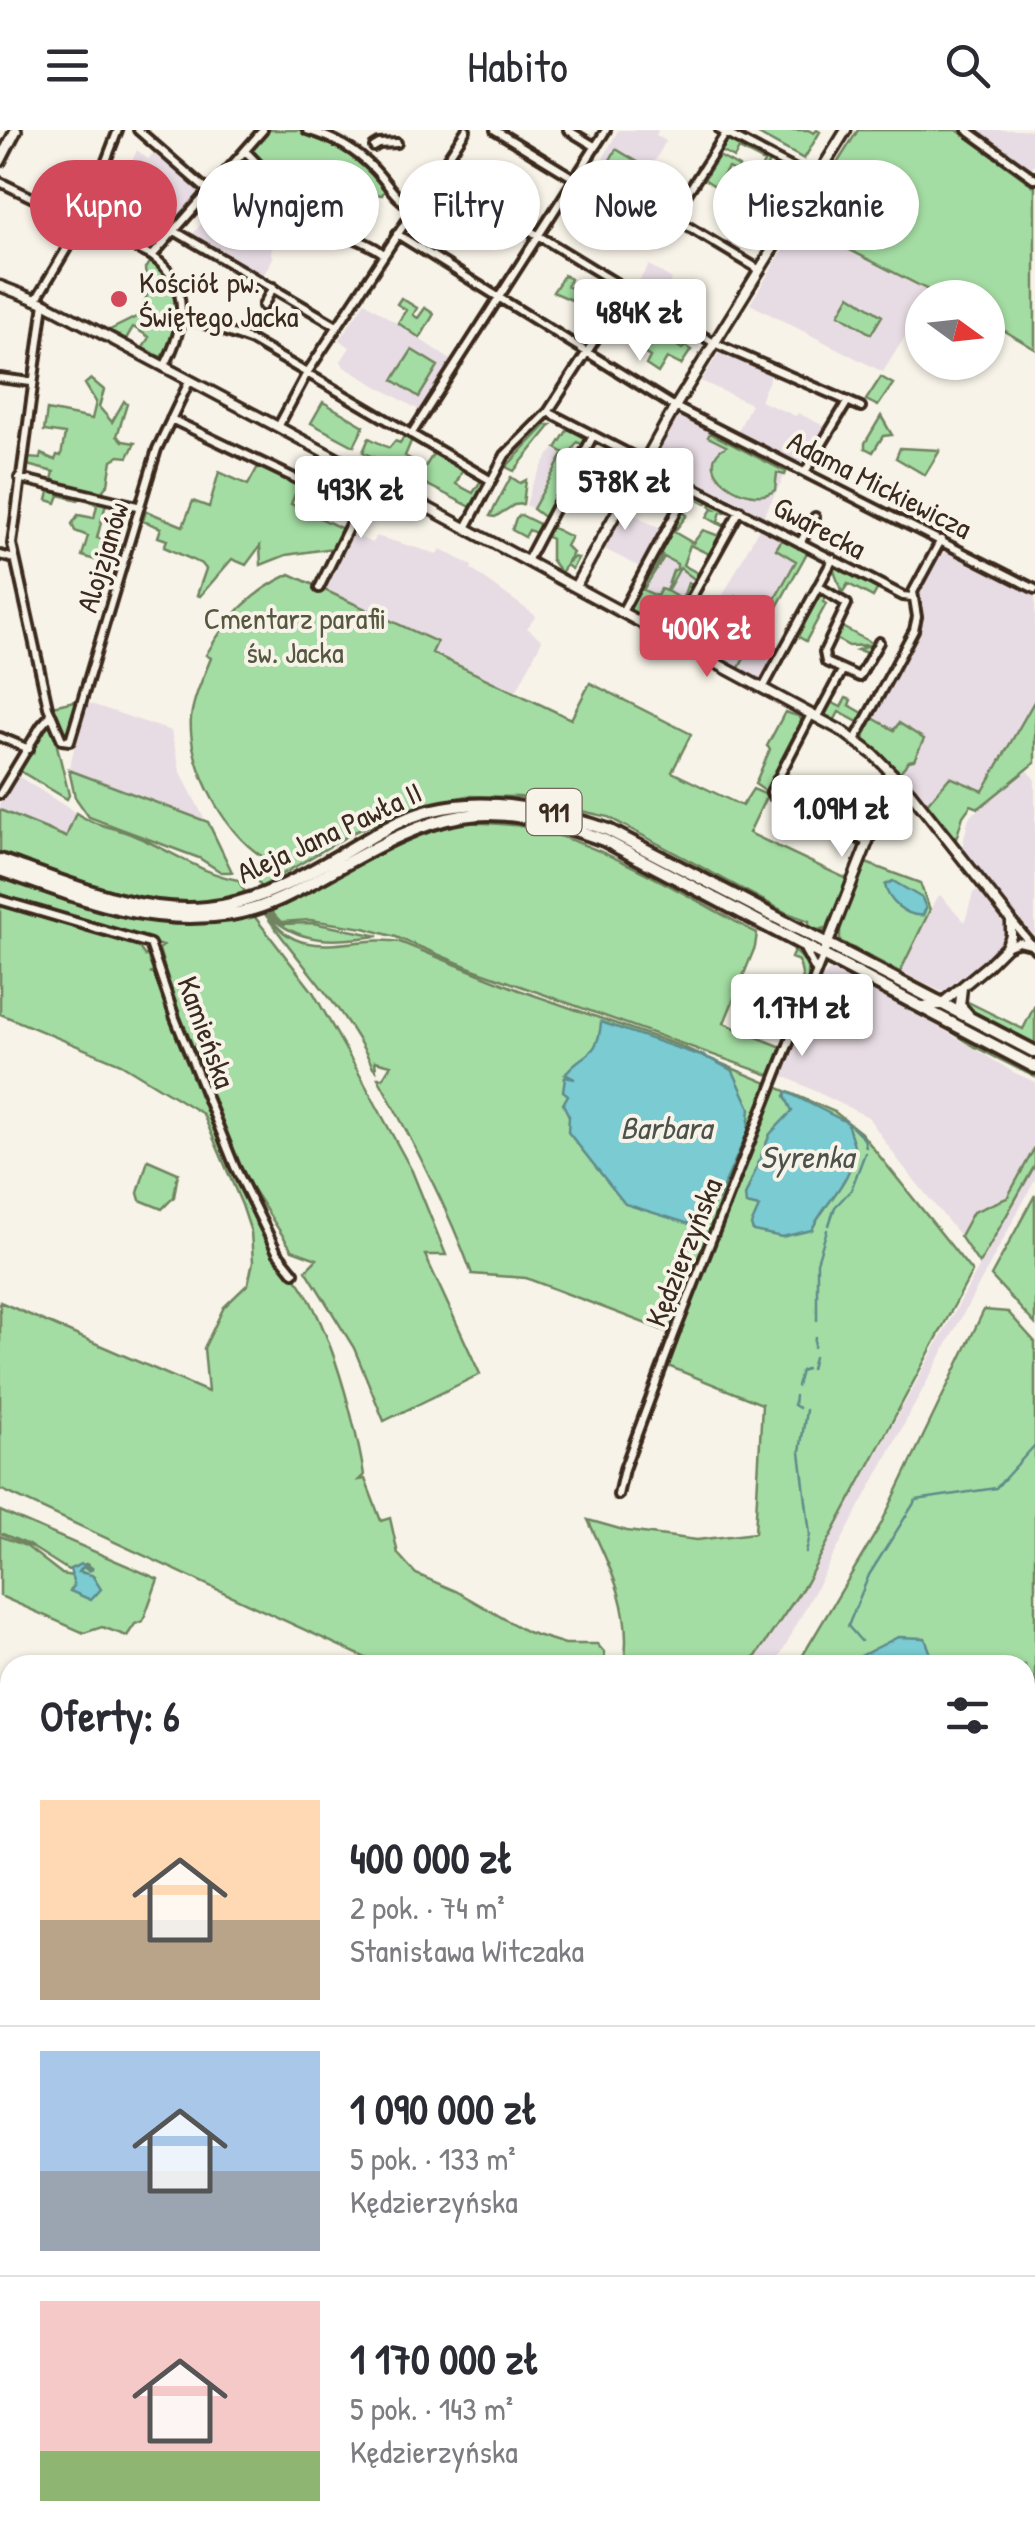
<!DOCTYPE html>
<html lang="pl">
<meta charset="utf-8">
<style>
:root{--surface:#fff;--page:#f7f7f7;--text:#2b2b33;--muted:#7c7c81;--line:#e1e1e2;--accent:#d1495b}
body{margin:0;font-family:"Patrick Hand",sans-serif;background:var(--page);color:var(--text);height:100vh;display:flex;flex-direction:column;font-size:38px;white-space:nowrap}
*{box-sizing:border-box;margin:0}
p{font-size:32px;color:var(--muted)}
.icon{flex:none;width:55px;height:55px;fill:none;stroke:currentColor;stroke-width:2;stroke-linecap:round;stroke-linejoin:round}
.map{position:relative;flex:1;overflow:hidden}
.panel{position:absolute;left:0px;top:1525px;width:1035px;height:890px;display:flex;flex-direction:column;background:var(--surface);border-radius:30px 30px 0 0;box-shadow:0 2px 8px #0004}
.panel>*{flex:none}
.top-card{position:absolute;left:30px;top:30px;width:975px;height:90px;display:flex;gap:20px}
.needle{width:65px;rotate:105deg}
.tools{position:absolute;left:905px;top:150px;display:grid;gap:20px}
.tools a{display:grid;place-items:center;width:100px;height:100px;border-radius:50%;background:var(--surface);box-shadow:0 2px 8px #0004;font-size:50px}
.price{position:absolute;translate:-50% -85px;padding:0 22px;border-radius:10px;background:#fff;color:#222;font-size:32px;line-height:65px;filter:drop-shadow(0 2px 5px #0008)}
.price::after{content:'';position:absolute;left:50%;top:60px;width:30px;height:22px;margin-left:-15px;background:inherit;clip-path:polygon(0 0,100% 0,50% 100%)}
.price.current{background:var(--accent);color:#fff}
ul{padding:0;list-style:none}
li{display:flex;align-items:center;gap:30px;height:250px;padding:0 40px}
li+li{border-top:2px solid var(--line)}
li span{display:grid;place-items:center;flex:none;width:280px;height:200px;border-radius:0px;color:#555}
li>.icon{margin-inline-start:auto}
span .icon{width:120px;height:120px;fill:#fffc;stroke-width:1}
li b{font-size:42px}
h2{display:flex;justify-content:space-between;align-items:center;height:120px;padding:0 40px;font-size:42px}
.pill{padding:0 35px;border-radius:45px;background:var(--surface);box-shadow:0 2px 8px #0004;font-size:35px;line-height:90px}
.pill.current{background:var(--accent);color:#fff}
header{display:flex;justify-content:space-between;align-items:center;height:130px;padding:0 40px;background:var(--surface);font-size:45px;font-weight:600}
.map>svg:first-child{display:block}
.built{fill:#e7dce3}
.green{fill:#a4dda3;stroke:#708460;stroke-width:2.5;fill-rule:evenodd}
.water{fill:#7acbd2;stroke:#618b8a;stroke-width:2.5}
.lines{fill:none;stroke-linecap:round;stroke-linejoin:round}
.stream{stroke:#618b8a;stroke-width:2.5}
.minor-casing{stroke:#3b2a1e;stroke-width:14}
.tertiary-casing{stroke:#3b2a1e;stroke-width:15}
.secondary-casing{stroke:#3b2a1e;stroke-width:16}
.primary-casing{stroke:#3b2a1e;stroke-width:18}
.minor{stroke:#f7f3e8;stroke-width:6}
.tertiary{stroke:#f7f3e8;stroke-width:8}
.secondary{stroke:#f7f3e8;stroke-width:9}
.primary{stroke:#f7f3e8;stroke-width:10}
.poi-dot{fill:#d1495b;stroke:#f7f3e8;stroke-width:4}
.labels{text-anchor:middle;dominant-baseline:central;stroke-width:8;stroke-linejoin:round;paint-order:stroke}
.shield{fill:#f7f3e8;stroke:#73665b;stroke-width:2.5}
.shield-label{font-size:28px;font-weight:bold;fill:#3b2a1e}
.poi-label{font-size:30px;fill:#3b2a1e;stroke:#f7f3e8;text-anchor:start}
.street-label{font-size:30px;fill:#3b2a1e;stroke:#f7f3e8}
.park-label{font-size:30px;fill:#55573f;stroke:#f7f3e8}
.water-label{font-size:32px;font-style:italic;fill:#4b524b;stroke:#f7f3e8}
</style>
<header><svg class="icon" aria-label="menu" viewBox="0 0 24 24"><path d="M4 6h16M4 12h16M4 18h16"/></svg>Habito<svg class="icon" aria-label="search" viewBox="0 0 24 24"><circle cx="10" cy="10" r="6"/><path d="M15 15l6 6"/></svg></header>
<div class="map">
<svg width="1035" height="2415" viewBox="0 0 1035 2415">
<rect width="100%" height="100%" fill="#f7f3e8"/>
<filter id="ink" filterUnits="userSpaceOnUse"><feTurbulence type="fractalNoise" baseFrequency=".01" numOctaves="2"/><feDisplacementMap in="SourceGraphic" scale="20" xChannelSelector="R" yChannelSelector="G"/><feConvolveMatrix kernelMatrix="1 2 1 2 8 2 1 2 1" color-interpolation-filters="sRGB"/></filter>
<g filter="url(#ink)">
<path class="built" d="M618,0H658L656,5L666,11L640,57L601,33Z
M977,0H1035V32L1031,40Z
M137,20L148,29L156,20L200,61L165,101L116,69Z
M591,46L610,58L597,78L578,66Z
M216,76L272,115L271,125L274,126L263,146L192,105Z
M799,94L933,162L929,167L922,168V179L883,242L750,174Z
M649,135L672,149L658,171L636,156Z
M365,172L452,231L419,280L344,237L341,231L350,217L339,210Z
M719,223L771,245L760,271L796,286L798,283L826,297L804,334L737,303L751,274L701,251Z
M679,285L788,339L763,387L655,330V326Z
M556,318L564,322L533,379L526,375L532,355L547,327Z
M622,378L664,401L644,439L600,417Z
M759,398L806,424L756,516L775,526L761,551L696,516Z
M348,402L372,413L376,406L437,424L441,419L472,436L471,439L536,486L527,498L542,510L516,562L432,523L437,513L324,460Z
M951,420L1035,465V570L982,662L950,647L927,674L900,642L909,631L898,594L895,600L871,587L923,486L916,466L924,447L945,421Z
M658,422L702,443L681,482L638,461Z
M85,572L171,601L180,641L205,690L69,640Z
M1027,639L1035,650V808L962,718L969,687Z
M18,646L76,683L66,707L0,680V673Z
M979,758L1008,795L1006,811L947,864L900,842L935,770L940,765L965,792L973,763Z
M831,840L928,890L1013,942L1035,952V1017L1007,1068L973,1082L960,1106L898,1030L868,987L782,945L822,848Z
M1035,1035V1050L775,1535H750L806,1453Z
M1035,1596V1899L1025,1895V1618Z
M1031,2120L1035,2122V2260L1025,2236V2157Z"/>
<path class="green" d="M267,0C277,0 290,0 300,0C332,7 368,30 385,59L382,65L376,64L350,103C300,85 289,57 253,24V16Z
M751,0H808L814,3L817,0L820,2L804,29Z
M858,0H957L1035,57V219L988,191V168L942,167L799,94Z
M730,8L770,29L764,44L760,42L764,32L739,19L734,28L721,21Z
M616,19L646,37L638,52L608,34Z
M719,26L739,37L737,42L728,38L721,49L727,53L726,56L720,53L716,57L704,49Z
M765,51L794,66H798L793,73L781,66L772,80L761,74L771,57L763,52Z
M142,54L163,73L153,85L132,66Z
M151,132C181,155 183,199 161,227L143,218L149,207L133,197L126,209L110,200L140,185L147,165L145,138Z
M564,145L570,149L567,156L598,172L586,191L578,186L583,175L553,162Z
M850,165L882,186L871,204L839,184Z
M401,168L417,178L413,185L418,188L425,178L434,184L420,208L398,193L406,180L397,174Z
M632,191L665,211L667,209L682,219L685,216L691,220L681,235L667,228L658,243L646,235L650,227L642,222L646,216L636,211L638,206L627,200Z
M412,220L438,236L419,267L393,250Z
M881,247L893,254L878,276L866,270Z
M91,249L104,260L99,277L112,292L124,271L127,274L117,306L123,311L135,313L128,327L119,326L112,330L108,354L103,360L107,370L97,408L123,416L119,430L110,427L101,432L82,426L88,406L75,401L72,394L78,385L94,388L97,375L83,367L78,370L59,365L56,373L47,370L54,342L27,335L28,328L40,329L41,324L55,330L57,325L61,326L65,304L44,301L47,280L92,289L96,272L85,254Z
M323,272L364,296L354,316L311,293Z
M881,286L892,305L883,306L873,322L865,318V313Z
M546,295H551L514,341L506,337Z
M568,299L588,309L586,316L577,312L565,333L573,339L545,388L533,379L564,323L556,318Z
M710,303L786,342L785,345L777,343L775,360C751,380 687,339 726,316L708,307Z
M405,305L412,309L405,326L425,337L434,323L463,339L456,354L473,363L482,349L486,352L473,378L363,322L369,308L389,318L395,311L400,313Z
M900,318L939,320V322L925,345L896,328Z
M260,333L300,353L291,374L343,399L334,418L286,425L261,435L260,416L246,435L232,429L200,466L197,465L206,439L202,434L164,417L167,410L158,407L161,398L143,391L146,381L183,396L193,371L209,377L219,342L248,355Z
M587,334L626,355L624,359L615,355L610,365L599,360L591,373L571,362L576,354L586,359L591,349L581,343Z
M511,347L520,353L526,350L523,374L514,375L495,387L490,386Z
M667,348L684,358L679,369L661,360L654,370L635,360L638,355L651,362L657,351L665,352Z
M693,362L709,370L706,374L692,367L684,383L687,385L674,402L693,413L703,400L719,406L724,397L707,387L712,379L717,380L710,376L713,371L726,378L725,382H721L718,391L726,397L711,425L690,415L683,435L701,445L697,451L680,438L667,461L682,470L688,453L696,454L679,483L663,474L657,475L649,490L628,479L646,445L651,446L662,425L659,423ZM664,427L677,434V439L673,441L666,461L661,459L657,466L643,460Z
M521,385L541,395L538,404L529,400L525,407L512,400L516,388Z
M551,397L571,407L566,416L573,423L566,434L574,427L578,428L572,439L566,435L561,443L551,429V409L546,406Z
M783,408L808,421L772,486L775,479L771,476L796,431L776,419Z
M836,436L878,458L873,467L848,454L842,463L833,438Z
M290,444L437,512L432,523L571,589L590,553L691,604L672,642L742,676L753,659L767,665L749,703L847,749L860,717L851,710L861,714L831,798L813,804L808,800L822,802L831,796L818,800L809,798V791L787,783L608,687L520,667L467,666L408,679L354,702L261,757L254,745L274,732C228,715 187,635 191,588C193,568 204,546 211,528L206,525C227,488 251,462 290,444Z
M821,461L828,464L823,472L826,474L806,511L797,506Z
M735,465L769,482L739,538L759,496L745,487L751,474Z
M840,496L874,514L871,524L857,520L870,515L849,516L834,508L839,498L841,500Z
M846,568L851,570L849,575L863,583L858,592L839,582L834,591L822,584L826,574L831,572L841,577Z
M80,570L69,603H61L52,576Z
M1035,570V633L979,678L971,675L963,686L956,709L927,674L950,647L983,661Z
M785,582L798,586L804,593L768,663L755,654L770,619L767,616Z
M871,587L894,600L899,593L924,609L914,630L909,631L900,642L865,610L864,603Z
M48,595H52L69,665L67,669L20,641Z
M69,640L208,692L232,742H221L199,728L89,687L75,667Z
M0,680L66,707L76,683C95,696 115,697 135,706C170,720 200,743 238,750L246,764C162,790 77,749 0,722Z
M467,692C489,694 515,693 537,699C615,720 686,766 757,803L755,817L724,893L746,903L752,899L754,906L782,917L772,946L473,839L396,807L364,798L310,790L281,792L269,779C312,761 348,734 390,715C415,704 440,698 467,692Z
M866,733L920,753L930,780L900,842L840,811V797Z
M0,748C94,779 153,808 254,786L313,862L356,938L412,1041L446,1125H425L480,1244L384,1291L354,1218L306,1140L317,1129L292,1120L241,1041L179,888L159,819L163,816L0,767Z
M0,771L132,808L145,826L152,822L157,839L150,844L158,842L200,967L205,970L279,1133C323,1159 356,1295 364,1345L359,1350L365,1349L381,1391L390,1388L398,1424L416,1444L456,1461L527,1502L565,1514H597L604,1522L605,1535H381L0,1359V1172L208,1262L204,1218L224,1177L248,1154L253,1132L251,1102L242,1075L203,984L121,934L0,884Z
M267,780L280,794L313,793L379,806C336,811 300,816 268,784C300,837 355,803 400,812L519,860L680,916L835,982L861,1003L972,1142L806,1453L750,1535H624C633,1481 611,1438 588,1390L627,1401L697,1410L755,1403L762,1274L663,1234L673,1204L526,1148L472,1144C447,1076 413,1012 378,948H383L391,935L375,931L376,940L373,937C346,879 299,834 263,781Z
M794,821C820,838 805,867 792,889L788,885L803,849L799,831L791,828Z
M964,870L1023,899L1035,875V915L967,880Z
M926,885L1035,942V947L975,917Z
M1035,1017V1035L979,1134L960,1106L973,1082L1007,1068Z
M148,1030L178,1043L174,1067L162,1079L140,1070L138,1063Z
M1035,1065V1194L991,1146Z
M984,1180L1008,1182L1035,1212V1596L1025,1618V1535H797L880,1396Z
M0,1381L158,1449L143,1491L135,1494L127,1506L102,1497L84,1503L0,1466V1406L26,1416L62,1444L72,1446L74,1456L71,1459L87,1468L95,1453L94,1447L79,1441L83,1437L89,1441L92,1438L86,1434L68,1440L27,1414L0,1403Z
M0,1744L10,1749V1812L0,1808Z
M0,1829L10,1832V1952L0,1972Z
M10,2031V2079L0,2072V2032Z
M1035,2037V2122L1031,2121L1025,2157V2050Z
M1025,2236L1035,2260V2411L1025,2391Z
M111,2405H290L285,2415H116Z"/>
<path class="water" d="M893,751L922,768L926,778L923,785C906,787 888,771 885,755Z
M601,892L710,929L733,941L750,978L748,1001L718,1069L696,1096L625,1074L568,1002L569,986L563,974L568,965L563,961L565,947L575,949L565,944C583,920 598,930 601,892Z
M787,962L848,993C848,1002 853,1007 854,1017C856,1048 820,1078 812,1100L782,1107L753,1101L751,1095L759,1077L746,1074L745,1066L770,1004L792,981L785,966Z
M82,1434L93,1440L83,1437L79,1442L92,1445L101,1459L91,1470L70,1461L74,1456L70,1439Z
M898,1507L925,1508L935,1535H843Z"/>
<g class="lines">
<path class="stream" d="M852,997L864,1009L866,1017
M829,1095L835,1077L851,1060L865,1023
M817,1190V1132L827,1100
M814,1217L815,1207
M811,1239L814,1227
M797,1256L801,1241L806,1239
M795,1266L794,1275L799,1278
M806,1280L800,1322L810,1405L806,1423
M861,1511L848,1496L869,1445L916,1370L996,1358L1035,1315"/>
<g class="minor-casing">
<path id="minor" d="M138,0L208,61
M307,0C334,8 355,19 375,40C389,55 395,68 413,79
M495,0L577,50
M568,0L596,17
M720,0L815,50
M967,0L1035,49
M374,17L379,14L397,13
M245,21C269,43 285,71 312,89C335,105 362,107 384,124
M586,35L760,140
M436,43L714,213L861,277
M0,52L152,126C192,155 185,198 164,237
M672,87L728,0
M173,100L337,196
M397,104L675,277L1035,459
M152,126L263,0
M36,170L82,93L118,0
M44,173L12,414L48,577L62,610L70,611L157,319L189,252
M263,176L273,157
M182,186L252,211L490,350
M0,248L31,252
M548,282L903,466L912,467
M171,289L357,378
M278,297L307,243L466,0
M412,303L606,0
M805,342L848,271
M19,348L137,376
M466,398L505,325L548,282L628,159
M800,413L815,387
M0,425L14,429
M527,431L593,306
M818,456L847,474L824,522L826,532L859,547L879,512
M319,458L372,349
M622,482L691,355
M669,508L740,380
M763,558L833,429
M811,585L771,662L773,666L868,713
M817,588L842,541
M0,607L29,619
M855,610L914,500L917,487L913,462L941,410
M0,664L41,596L50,586
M0,770L150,814L175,888L235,1037L277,1122L294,1143
M1011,790L1035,819
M1006,817L1019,812L1031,815
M804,819L816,841
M618,1365L624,1339L674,1205L823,826
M1025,2402L1031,2415"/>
</g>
<g class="tertiary-casing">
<path id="tertiary" d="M0,156L44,173L278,297L842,601L874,625L910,662L1011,790V806L1006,817L987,836L940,875L923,876
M575,457L675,277L846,0
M826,818L883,673L890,652L888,640
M962,858L960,875L968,884"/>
</g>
<g class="secondary-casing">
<path id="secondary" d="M0,31L16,0"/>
</g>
<g class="primary-casing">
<path id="primary" d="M0,730C66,752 135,785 207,778C275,771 328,730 387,698C459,658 535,676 608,700L1035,922
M0,740C80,767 144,797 231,784C266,779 299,760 329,743C440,680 481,665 604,710L1035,937"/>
</g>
<use href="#minor" class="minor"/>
<use href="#tertiary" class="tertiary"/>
<use href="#secondary" class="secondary"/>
<use href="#primary" class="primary"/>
</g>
</g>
<circle class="poi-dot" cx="119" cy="169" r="10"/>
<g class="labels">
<rect class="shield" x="526.5" y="659" width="55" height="46" rx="8"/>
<g class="shield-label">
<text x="554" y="682">911</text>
</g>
<g class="poi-label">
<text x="139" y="152">Kościół pw.<tspan x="139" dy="34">Świętego Jacka</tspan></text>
</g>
<g class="street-label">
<text transform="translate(880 354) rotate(27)">Adama Mickiewicza</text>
<text transform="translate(820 397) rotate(28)">Gwarecka</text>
<text transform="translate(102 427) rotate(-73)">Alojzjanów</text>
<text transform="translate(329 702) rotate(-25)">Aleja Jana Pawła II</text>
<text transform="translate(207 902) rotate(70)">Kamieńska</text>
<text transform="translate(683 1122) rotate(-68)">Kędzierzyńska</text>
</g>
<g class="park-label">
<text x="295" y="488">Cmentarz parafii<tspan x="295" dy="34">św. Jacka</tspan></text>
</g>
<g class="water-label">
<text x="666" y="997">Barbara</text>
<text x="807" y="1026">Syrenka</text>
</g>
</g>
</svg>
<div class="tools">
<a><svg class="needle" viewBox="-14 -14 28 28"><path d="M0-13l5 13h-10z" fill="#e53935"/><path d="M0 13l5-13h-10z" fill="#7c7c81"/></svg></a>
</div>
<b class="price" style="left:640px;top:234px">484K zł</b>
<b class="price" style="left:625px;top:403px">578K zł</b>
<b class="price" style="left:361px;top:411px">493K zł</b>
<b class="price current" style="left:707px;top:550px">400K zł</b>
<b class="price" style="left:842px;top:730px">1.09M zł</b>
<b class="price" style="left:802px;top:929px">1.17M zł</b>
<div class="top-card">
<a class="pill current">Kupno</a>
<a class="pill">Wynajem</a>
<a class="pill">Filtry</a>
<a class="pill">Nowe</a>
<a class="pill">Mieszkanie</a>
</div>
<section class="panel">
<h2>Oferty: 6<svg class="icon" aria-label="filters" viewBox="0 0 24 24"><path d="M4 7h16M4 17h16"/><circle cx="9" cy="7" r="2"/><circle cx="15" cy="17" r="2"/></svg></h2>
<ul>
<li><span style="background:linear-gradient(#ffd9b3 60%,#b9a48a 0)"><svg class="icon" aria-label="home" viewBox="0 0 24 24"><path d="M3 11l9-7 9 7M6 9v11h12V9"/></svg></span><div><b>400 000 zł</b><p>2 pok. · 74 m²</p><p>Stanisława Witczaka</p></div></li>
<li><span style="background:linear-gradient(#a9c7e8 60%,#9aa5b1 0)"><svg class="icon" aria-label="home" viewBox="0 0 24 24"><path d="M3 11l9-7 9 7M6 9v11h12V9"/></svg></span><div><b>1 090 000 zł</b><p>5 pok. · 133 m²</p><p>Kędzierzyńska</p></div></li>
<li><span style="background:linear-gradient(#f6c9c9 75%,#8fb573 0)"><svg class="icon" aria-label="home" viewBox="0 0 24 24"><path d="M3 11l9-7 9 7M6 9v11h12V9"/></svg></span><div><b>1 170 000 zł</b><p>5 pok. · 143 m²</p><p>Kędzierzyńska</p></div></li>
</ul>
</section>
</div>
